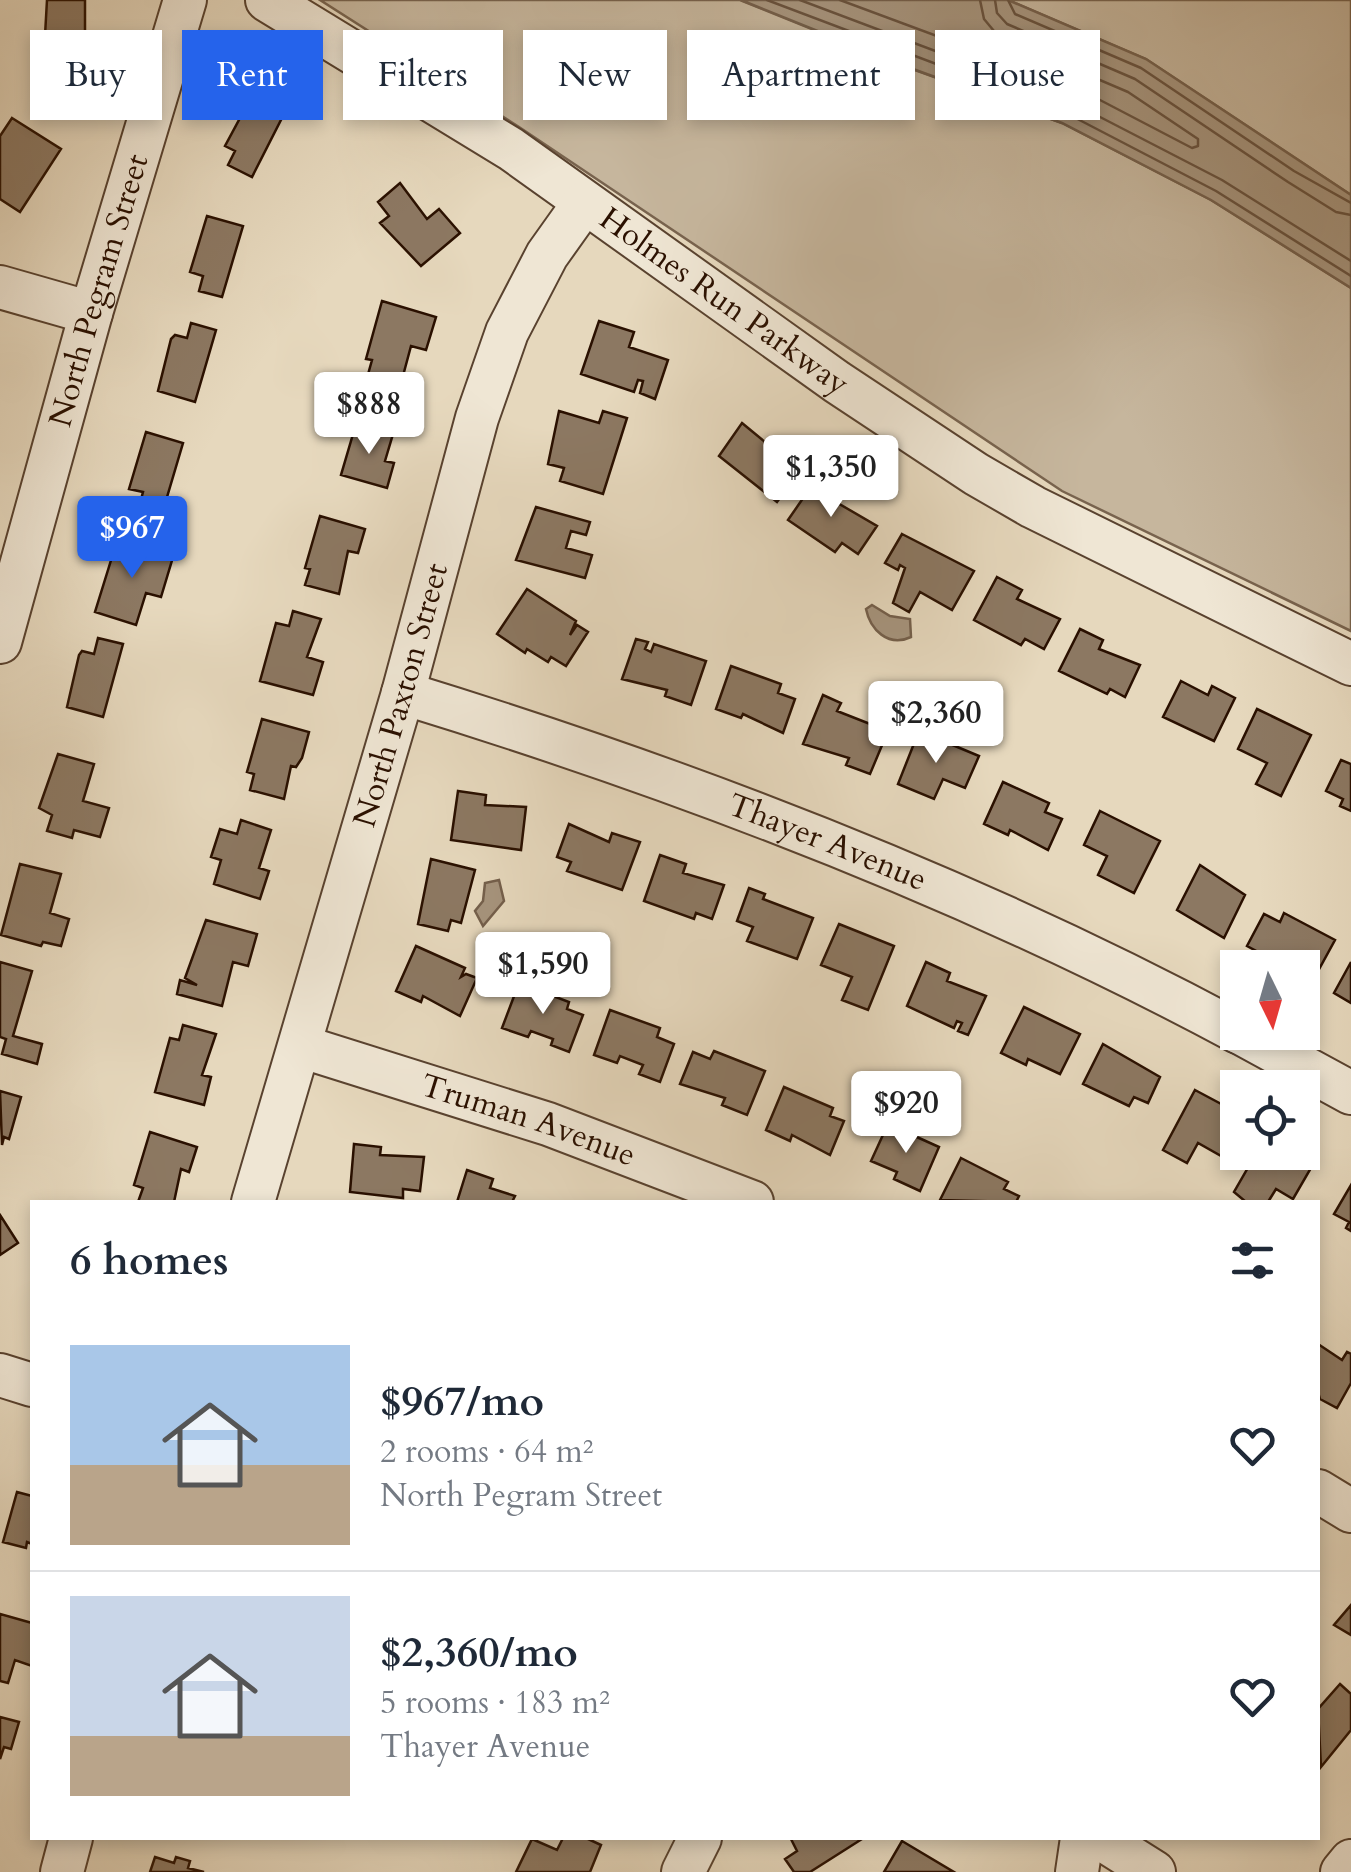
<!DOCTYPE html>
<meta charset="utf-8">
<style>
:root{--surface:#fff;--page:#f2f2f3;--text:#1f2937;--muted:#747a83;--line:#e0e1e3;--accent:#2563eb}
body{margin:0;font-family:Cardo,serif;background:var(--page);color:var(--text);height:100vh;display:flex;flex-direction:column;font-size:38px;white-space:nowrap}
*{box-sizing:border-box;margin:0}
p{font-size:32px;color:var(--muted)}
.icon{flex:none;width:55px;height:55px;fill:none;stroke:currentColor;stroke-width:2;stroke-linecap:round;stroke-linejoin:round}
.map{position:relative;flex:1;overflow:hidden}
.panel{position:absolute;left:30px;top:1200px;width:1290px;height:640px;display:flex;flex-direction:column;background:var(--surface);border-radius:0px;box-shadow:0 5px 15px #0003}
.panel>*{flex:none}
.guide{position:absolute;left:30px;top:30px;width:1292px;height:90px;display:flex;gap:20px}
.needle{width:65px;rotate:175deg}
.controls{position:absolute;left:1220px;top:950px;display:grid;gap:20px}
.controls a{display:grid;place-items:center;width:100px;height:100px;border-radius:0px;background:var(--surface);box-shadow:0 5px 15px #0003;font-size:50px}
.price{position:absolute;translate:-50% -85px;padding:0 22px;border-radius:10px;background:#fff;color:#222;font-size:32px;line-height:65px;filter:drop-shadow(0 2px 5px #0008)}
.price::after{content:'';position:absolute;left:50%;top:60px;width:30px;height:22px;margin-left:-15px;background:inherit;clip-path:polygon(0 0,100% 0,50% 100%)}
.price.selected{background:var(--accent);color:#fff}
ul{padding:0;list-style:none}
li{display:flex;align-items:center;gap:30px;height:250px;padding:0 40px}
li+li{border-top:2px solid var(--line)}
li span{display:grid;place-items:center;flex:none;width:280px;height:200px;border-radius:0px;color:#555}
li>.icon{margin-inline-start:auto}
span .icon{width:120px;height:120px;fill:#fffc;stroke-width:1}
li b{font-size:42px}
h2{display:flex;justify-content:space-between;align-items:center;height:120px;padding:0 40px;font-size:42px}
.tag{padding:0 35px;border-radius:0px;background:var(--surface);box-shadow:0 5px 15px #0003;font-size:35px;line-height:90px}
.tag.selected{background:var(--accent);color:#fff}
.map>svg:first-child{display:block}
.green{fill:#c6b69d;stroke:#78634e;stroke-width:2.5}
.water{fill:#a6947d;stroke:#745f4b;stroke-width:2.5}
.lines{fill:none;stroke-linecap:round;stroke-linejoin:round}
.shore{stroke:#68523e;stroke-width:2.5}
.building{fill:#8c7862;stroke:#2a1000;stroke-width:2.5}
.minor-casing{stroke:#59422f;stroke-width:46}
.minor{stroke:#efe6d4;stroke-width:42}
.labels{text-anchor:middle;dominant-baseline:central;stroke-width:9;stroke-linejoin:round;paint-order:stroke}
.street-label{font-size:32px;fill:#2a1000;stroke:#efe6d4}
</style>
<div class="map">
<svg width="1351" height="1872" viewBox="0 0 1351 1872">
<rect width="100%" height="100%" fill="#e6d8bd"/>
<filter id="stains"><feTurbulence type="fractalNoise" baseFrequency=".002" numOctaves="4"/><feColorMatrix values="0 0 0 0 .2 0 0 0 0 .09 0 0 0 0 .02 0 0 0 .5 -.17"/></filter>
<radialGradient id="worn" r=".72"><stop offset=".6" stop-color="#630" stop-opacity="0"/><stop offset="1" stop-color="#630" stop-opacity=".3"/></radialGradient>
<path class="green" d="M320,0H740L901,65L1062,123L1211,200L1351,288V631L1062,491L519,127Z
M1008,0H1351V195L1146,59Z"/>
<path class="water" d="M741,0H1008L1146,59L1351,195V288L1211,200L1062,123L902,65Z
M872,605L890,616L910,619L911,637C888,648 870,629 866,609Z
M499,880L504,901L483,926L475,911L483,901L485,883Z"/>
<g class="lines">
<path class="shore" d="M767,0L1066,113L1216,191L1351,276
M800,0L1071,102L1222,180L1351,261
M840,0L1077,88L1192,148L1198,146V139L1128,92L999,37L984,19L980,0
M995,0L997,13L1007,24L1135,79L1288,182L1336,212L1351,215
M1008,0L1015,14L1141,68L1294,171L1351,203"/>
</g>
<path class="building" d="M47,0H85V52L82,57L69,56L68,72L43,71Z
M253,94L286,110L252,177L228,165L235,151L225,146Z
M12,118L61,149L20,212L0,199V136Z
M400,183L427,219L439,209L460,233L421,266L380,223L389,216L378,202Z
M207,216L243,226L222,297L199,291L203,276L190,272Z
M382,301L436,317L426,350L411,346L400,387L367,378L372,360L366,359Z
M599,321L634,332L629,347L668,360L655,399L640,393L643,381L638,380L634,392L581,374Z
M191,323L216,330L195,402L158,391L171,339L175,335L187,338Z
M559,411L599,423L603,411L627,418L603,494L560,481L564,468L548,464Z
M742,423L777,452L783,445L806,462L777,502L719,456Z
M356,424L393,434L385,461L394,463L387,488L341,475Z
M146,432L183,443L162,514L139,507L143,492L129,489Z
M817,478L841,494L836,502L877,526L858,554L842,543L835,552L788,520Z
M536,507L590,522L586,535L571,531L566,548L592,555L585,578L516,560Z
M320,516L365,529L358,553L348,551L339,594L305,585L310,569L305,568Z
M902,534L974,571L952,610L920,592L909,612L893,603L905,568L900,565L898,570L885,563Z
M117,541L173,557L161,597L146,593L136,625L95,612Z
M997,577L1022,590L1017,599L1060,619L1044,649L1025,639L1021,645L974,620Z
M527,589L576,621L570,635L577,625L588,632L566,666L551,657L548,662L527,649L525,653L497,634Z
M293,611L321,619L307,657L323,662L313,695L260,681L276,623L289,626Z
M1080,629L1103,640L1099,649L1140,665L1125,697L1110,689L1107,694L1059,671Z
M98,638L123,644L103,717L67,707L79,655L82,651L94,654Z
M636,639L648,642L645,649L651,652L654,644L706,661L691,705L665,696L667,690L622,679Z
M731,666L781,684L778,693L795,699L783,733L743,714L741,718L716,709Z
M1181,681L1208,695L1212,686L1235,698L1214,741L1163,717Z
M823,695L841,703L837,711L888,731L870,774L846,765L849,758L803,744Z
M1257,709L1311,735L1281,796L1256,784L1267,763L1238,749Z
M262,719L309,732L302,758L296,767L291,766L284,799L250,790L254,774L247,772Z
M919,731L979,756L965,788L943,779L934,799L898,784Z
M58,754L94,764L83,801L109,808L100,837L74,830L72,838L47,831L52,815L39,808Z
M1341,760L1351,764V811L1340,806L1343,799L1326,791Z
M1003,782L1049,803L1045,812L1062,819L1048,850L1010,830L1008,835L984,824Z
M458,791L486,795L485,805L526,807L521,850L451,840Z
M1100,811L1160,841L1134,893L1098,875L1107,856L1084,845Z
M241,820L271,830L259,868L269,871L260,899L214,884L221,860L211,857L220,829L237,834Z
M569,824L609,842L612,833L640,842L622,890L567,871L571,862L557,857Z
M660,855L686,864L683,873L724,885L712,919L696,913L694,919L644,901Z
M431,859L475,870L461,923L451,920L448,931L418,924Z
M20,864L61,874L50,913L69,919L61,946L43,942L41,946L1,935Z
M1200,865L1245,895L1224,938L1177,910Z
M749,888L765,894L763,899L813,918L797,959L747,941L753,927L737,921Z
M1284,913L1335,940L1312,982L1302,977V968H1288L1247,946L1264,914L1280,922Z
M206,920L257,934L248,966L233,962L222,1006L177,994L180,980L197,985L185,978Z
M839,924L894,946L868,1010L842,1000L852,977L821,965Z
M416,946L465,968L461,977L466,974L477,978L460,1016L423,996L421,1002L396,991Z
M0,962L32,971L13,1036L42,1044L37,1064L2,1054L6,1039L0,1037Z
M926,962L950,973L947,981L986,996L968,1035L958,1031L962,1023L957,1021L954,1028L907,1006Z
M1351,962V1003L1334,993Z
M519,983L569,1002L567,1009L583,1015L569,1052L551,1045L553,1039L531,1031L528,1037L502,1028Z
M1024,1007L1080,1034L1060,1074L1028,1059L1026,1065L1001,1053Z
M610,1010L660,1028L657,1037L674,1044L660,1082L639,1074L643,1065L620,1056L617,1063L594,1055Z
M183,1025L216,1034L202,1075L211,1077L204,1105L155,1092L170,1038L179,1040Z
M1103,1044L1160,1077L1148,1103L1134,1097L1129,1106L1083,1084Z
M714,1051L765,1071L747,1115L722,1105L725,1098L680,1084L693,1052L710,1059Z
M784,1087L833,1108L830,1116L844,1121L830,1155L792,1135L790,1141L766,1130Z
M1195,1090L1238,1113V1146L1230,1161L1198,1143L1187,1163L1163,1150Z
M0,1091L21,1097L9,1139L4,1137L2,1145Z
M888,1124L939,1147L920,1191L894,1179L897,1172L871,1161Z
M150,1132L197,1147L189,1172L181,1169L174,1202H138L143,1188L134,1185Z
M354,1144L381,1147L380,1155L424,1157L420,1191L403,1189V1198L350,1192Z
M1257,1152H1299L1315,1161L1293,1199L1276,1189L1268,1202H1246L1234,1192Z
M961,1158L1008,1182L1004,1189L1019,1196L1016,1202L940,1200Z
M467,1170L493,1179L490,1188L515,1196L512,1202H457Z
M1351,1185V1231L1346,1228L1349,1222L1334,1214Z
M0,1215L18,1243L0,1255Z
M1318,1344L1342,1360L1347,1352L1351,1354V1383L1337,1408L1320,1399L1318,1392Z
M17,1492L32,1496V1544L27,1542L26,1548L3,1542Z
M1351,1605V1635L1334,1625Z
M0,1614L32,1623V1666L15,1660L8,1683L0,1681Z
M1340,1684L1351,1694V1730L1321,1767L1318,1709Z
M0,1717L19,1722L11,1749L4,1747L0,1759Z
M563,1838H586L601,1845L590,1872H516L532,1839L557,1850Z
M791,1839L793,1838L862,1839L810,1872H794L785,1859L797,1851Z
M902,1841L954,1872H884Z
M155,1857L174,1863L176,1857L190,1861L188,1868L204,1872H150Z"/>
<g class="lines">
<g class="minor-casing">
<g id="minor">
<path id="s1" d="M267,0L511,149L837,382L976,474L1033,507L1351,664"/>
<path d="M0,287L91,313"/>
<path id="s2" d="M0,642L91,313L185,0"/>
<path id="s3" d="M403,693C690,781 972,889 1238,1032"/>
<path d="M1239,1032L1351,1093"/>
<path id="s4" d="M300,1046L548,1124L752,1202"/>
<path id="s5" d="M253,1202L403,693L477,418L507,332L547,255L584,203"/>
<path d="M0,1375L32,1385"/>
<path d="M1318,1491L1351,1511"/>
<path d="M1100,1838L1154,1872"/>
<path d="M62,1872L71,1838"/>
<path d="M683,1872L700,1838"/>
<path d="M1077,1872L1082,1838"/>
<path d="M1342,1872L1351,1861"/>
</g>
</g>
<use href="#minor" class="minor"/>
</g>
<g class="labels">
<g class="street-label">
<text stroke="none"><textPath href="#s2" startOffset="365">North Pegram Street</textPath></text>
<text stroke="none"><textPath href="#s1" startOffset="548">Holmes Run Parkway</textPath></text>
<text stroke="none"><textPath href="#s5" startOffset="528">North Paxton Street</textPath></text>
<text stroke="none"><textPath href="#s3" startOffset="450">Thayer Avenue</textPath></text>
<text stroke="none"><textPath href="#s4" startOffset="240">Truman Avenue</textPath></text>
</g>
</g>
<rect width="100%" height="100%" filter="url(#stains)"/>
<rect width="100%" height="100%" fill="url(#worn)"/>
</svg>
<div class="controls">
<a><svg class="needle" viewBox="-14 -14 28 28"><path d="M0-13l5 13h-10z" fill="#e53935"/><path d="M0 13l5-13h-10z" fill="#747a83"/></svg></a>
<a><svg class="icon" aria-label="locate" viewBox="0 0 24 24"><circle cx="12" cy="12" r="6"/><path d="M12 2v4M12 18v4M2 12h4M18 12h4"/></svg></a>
</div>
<b class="price" style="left:369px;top:457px">$888</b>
<b class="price" style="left:831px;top:520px">$1,350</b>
<b class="price selected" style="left:132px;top:581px">$967</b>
<b class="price" style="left:936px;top:766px">$2,360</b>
<b class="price" style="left:543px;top:1017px">$1,590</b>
<b class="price" style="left:906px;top:1156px">$920</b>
<div class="guide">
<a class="tag">Buy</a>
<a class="tag selected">Rent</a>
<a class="tag">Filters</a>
<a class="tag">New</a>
<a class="tag">Apartment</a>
<a class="tag">House</a>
</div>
<section class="panel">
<h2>6 homes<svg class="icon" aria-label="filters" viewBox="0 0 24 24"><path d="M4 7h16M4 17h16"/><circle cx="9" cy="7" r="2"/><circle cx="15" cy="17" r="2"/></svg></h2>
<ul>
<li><span style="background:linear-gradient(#a9c7e8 60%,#b9a48a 0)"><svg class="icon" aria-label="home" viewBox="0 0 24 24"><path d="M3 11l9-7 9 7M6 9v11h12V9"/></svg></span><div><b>$967/mo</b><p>2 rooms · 64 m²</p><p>North Pegram Street</p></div><svg class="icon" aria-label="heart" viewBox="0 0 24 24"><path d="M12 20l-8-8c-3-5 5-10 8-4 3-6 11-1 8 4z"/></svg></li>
<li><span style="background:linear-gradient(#c9d6e8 70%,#b9a48a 0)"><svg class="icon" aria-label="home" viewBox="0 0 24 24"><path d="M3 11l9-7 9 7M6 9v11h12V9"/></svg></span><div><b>$2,360/mo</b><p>5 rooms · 183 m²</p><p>Thayer Avenue</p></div><svg class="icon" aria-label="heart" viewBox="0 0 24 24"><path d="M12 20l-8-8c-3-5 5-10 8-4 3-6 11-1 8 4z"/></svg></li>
</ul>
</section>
</div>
